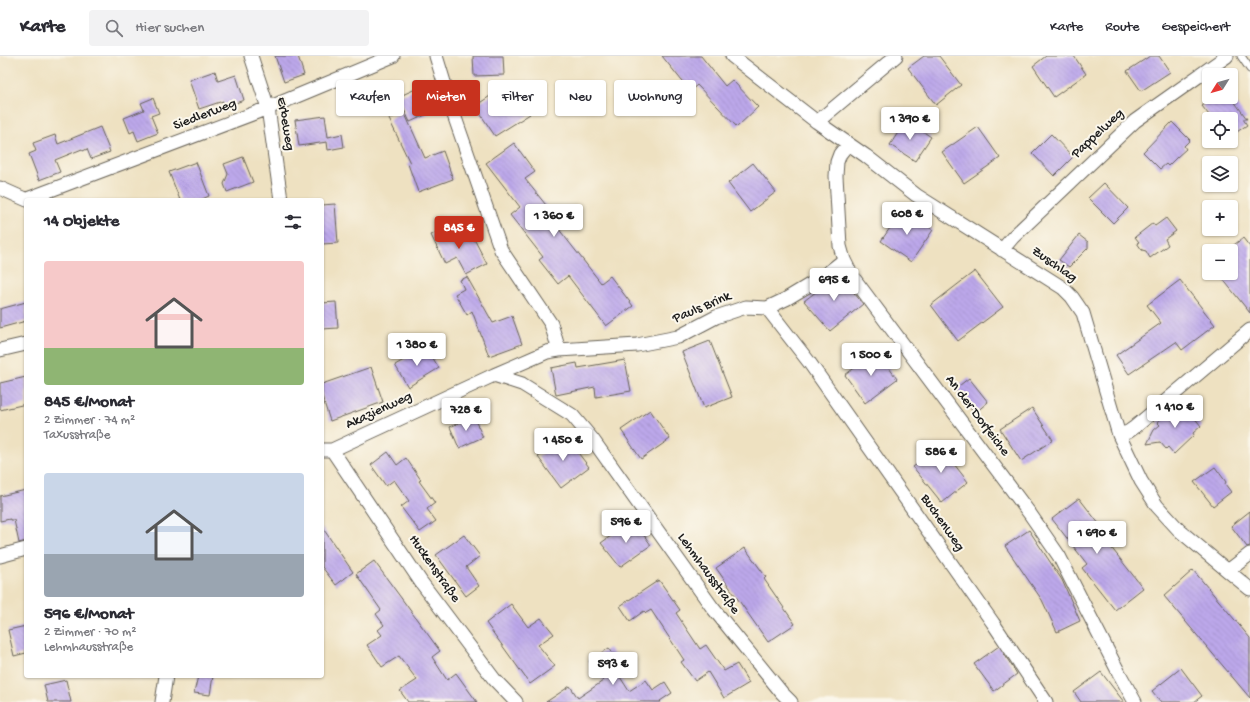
<!DOCTYPE html>
<html lang="de">
<meta charset="utf-8">
<style>
:root{--surface:#fff;--page:#f2f2f3;--text:#2b2b33;--muted:#7c7c81;--line:#e1e1e2;--accent:#c8321e}
body{margin:0;font-family:"Gochi Hand",sans-serif;background:var(--page);color:var(--text);height:100vh;display:flex;flex-direction:column;font-size:15px;white-space:nowrap}
*{box-sizing:border-box;margin:0}
p{font-size:13px;color:var(--muted)}
.icon{flex:none;width:22px;height:22px;fill:none;stroke:currentColor;stroke-width:2;stroke-linecap:round;stroke-linejoin:round}
.map{position:relative;flex:1;overflow:hidden}
.details{position:absolute;left:24px;top:142px;width:300px;height:480px;display:flex;flex-direction:column;background:var(--surface);border-radius:4px;box-shadow:0 1px 3px #0004}
.details>*{flex:none}
.hud{position:absolute;left:336px;top:24px;width:380px;height:36px;display:flex;gap:8px}
.needle{width:26px;rotate:233deg}
.tools{position:absolute;left:1202px;top:12px;display:grid;gap:8px}
.tools a{display:grid;place-items:center;width:36px;height:36px;border-radius:4px;background:var(--surface);box-shadow:0 1px 3px #0004;font-size:20px}
.price{position:absolute;translate:-50% -34px;padding:0 9px;border-radius:4px;background:#fff;color:#222;font-size:13px;line-height:26px;filter:drop-shadow(0 1px 2px #0008)}
.price::after{content:'';position:absolute;left:50%;top:24px;width:12px;height:9px;margin-left:-6px;background:inherit;clip-path:polygon(0 0,100% 0,50% 100%)}
.price.selected{background:var(--accent);color:#fff}
ul{padding:0;list-style:none}
li{display:grid;align-content:center;gap:8px;height:212px;padding:0 20px}
li span{display:grid;place-items:center;height:124px;border-radius:4px;color:#555}
li>.icon{margin-inline-start:auto}
span .icon{width:72px;height:72px;fill:#fffc;stroke-width:1}
li b{font-size:17px}
h2{display:flex;justify-content:space-between;align-items:center;height:48px;padding:0 20px;font-size:17px}
.tag{padding:0 14px;border-radius:4px;background:var(--surface);box-shadow:0 1px 3px #0004;font-size:14px;line-height:36px}
.tag.selected{background:var(--accent);color:#fff}
header{display:flex;align-items:center;gap:24px;box-sizing:border-box;height:56px;padding:0 20px;background:var(--surface);border-bottom:1px solid var(--line)}
header strong{font-size:19px}
nav{display:flex;gap:22px;margin-inline-start:auto;font-size:14px}
.search{width:280px;height:36px;background:var(--page);display:flex;align-items:center;gap:10px;box-sizing:border-box;padding:0 14px;border-radius:4px;color:var(--muted);font-size:15px}
.map>svg:first-child{display:block}
.building{fill:url(#building-back-hatch)}
.lines{fill:none;stroke-linecap:round;stroke-linejoin:round}
.service-casing{stroke:#666156;stroke-width:9}
.minor-casing{stroke:#666156;stroke-width:15}
.service{stroke:#fff;stroke-width:7}
.minor{stroke:#fff;stroke-width:13}
.labels{text-anchor:middle;dominant-baseline:central;stroke-width:4;stroke-linejoin:round;paint-order:stroke}
.street-label{font-size:14px;fill:#1c1c1c;stroke:#fbf7ec}
</style>
<header>
<strong>Karte</strong>
<div class="search"><svg class="icon" aria-label="search" viewBox="0 0 24 24"><circle cx="10" cy="10" r="6"/><path d="M15 15l6 6"/></svg>Hier suchen</div>
<nav><a>Karte</a><a>Route</a><a>Gespeichert</a></nav>
</header>
<div class="map">
<svg width="1250" height="646" viewBox="0 0 1250 646">
<defs>
<pattern id="building-back-hatch" width="6" height="6" patternUnits="userSpaceOnUse"><rect width="6" height="6" fill="#bca7ea"/><path d="M-1 5l2 2M0 0l6 6M5-1l2 2" fill="none" stroke="#a18fc8"/></pattern>
</defs>
<rect width="100%" height="100%" fill="#fbf7ec"/>
<filter id="ink" filterUnits="userSpaceOnUse"><feTurbulence type="fractalNoise" baseFrequency=".025" numOctaves="2"/><feDisplacementMap in="SourceGraphic" scale="8" xChannelSelector="R" yChannelSelector="G"/><feConvolveMatrix kernelMatrix="1 2 1 2 8 2 1 2 1" color-interpolation-filters="sRGB"/></filter>
<filter id="wash" filterUnits="userSpaceOnUse"><feTurbulence type="fractalNoise" baseFrequency=".012" numOctaves="4" result="noise"/><feDisplacementMap in="SourceGraphic" scale="16" xChannelSelector="R" yChannelSelector="G"/><feGaussianBlur stdDeviation="0.9" result="paint"/><feColorMatrix in="noise" values="0 0 0 0 0 0 0 0 0 0 0 0 0 0 0 0 0 1.4 0 .05"/><feComposite in="paint" operator="in"/></filter>
<g filter="url(#wash)">
<rect width="100%" height="100%" fill="#eee1c1"/>
<g id="blocks">
<path class="building" d="M275,0H298L304,19L284,26Z
M473,0H503L504,19L474,20Z
M662,0H701L725,30L732,24L758,51L737,71L697,29L690,35Z
M924,0H939L961,29L936,49L908,12Z
M1046,0H1074L1086,18L1054,41L1033,10Z
M1150,0H1159L1170,16L1141,35L1127,15Z
M215,15L218,25L236,19L244,44L224,51L223,45L199,53L189,24Z
M510,27L530,58L495,80L475,50Z
M420,31L432,56L410,66L398,41Z
M1214,41H1231L1247,63H1243L1247,69L1231,80V63H1212L1202,50Z
M153,42L159,57L151,60L158,77L138,85L134,75L130,77L124,62L144,54L141,47Z
M404,56L425,102L443,95L453,123L418,136L408,108L410,107L389,63Z
M325,60L328,81L342,78L344,91L328,94L327,86L299,90L295,64Z
M906,64L931,81L915,105L890,89Z
M1172,66L1190,84L1184,90L1186,93L1177,101L1168,110L1166,108L1160,113L1143,96Z
M100,71L110,96L91,103L87,93L83,95L82,93L55,104L60,116L39,124L29,98L36,95L33,87L55,79L58,88Z
M978,71L1000,102L964,127L942,96Z
M1051,78L1073,101L1054,120L1032,97Z
M514,87L535,116L525,123L558,164L554,167L601,227L610,220L633,250L606,270L568,220L558,228L539,204L543,201L510,159L520,151L486,107Z
M243,101L253,126L227,136L224,128L228,118L224,108Z
M196,106L209,140L200,144H180L169,116Z
M753,107L776,136L750,156L728,127Z
M1104,127L1128,152L1113,167L1088,142Z
M335,148L338,187L322,188V149Z
M903,153L933,174L911,206L881,185Z
M1166,162L1176,175L1165,183L1168,189L1150,202L1146,195L1142,194L1137,187L1139,186L1135,181L1153,167L1155,170Z
M451,169L461,187L473,181L487,208L466,219L457,202L445,208L431,179Z
M1079,179L1088,186V192L1069,211L1059,204Z
M1243,182L1250,191V257L1218,217H1231V195H1226Z
M975,215L1003,251L958,285L931,249Z
M839,218L863,248L830,275L804,245Z
M467,221L493,267L512,260L522,288L489,300L472,255L467,259L455,238L464,233L460,224Z
M1180,224L1215,269L1182,294L1176,286L1129,318L1116,299L1161,267L1147,249Z
M26,246V265L0,272V253Z
M336,246L338,272L322,273V247Z
M710,285L732,341L704,352L682,296Z
M426,291L439,312L408,331L395,309Z
M877,295L897,323L865,347L845,319Z
M625,304L631,335L596,341L595,331L556,339L551,312L577,307L578,312Z
M371,311L383,346L330,365L322,340V328Z
M26,321V348L0,354V327Z
M969,322L988,346L975,357L955,333Z
M1182,346L1201,370L1193,377L1194,379L1174,398L1168,391L1166,393L1160,386L1147,388L1154,374L1160,369L1157,366Z
M1032,352L1053,384L1021,405L1000,373Z
M650,354L670,383L641,403L621,374Z
M473,360L483,381L459,392L450,371Z
M565,380L589,411L561,432L538,401Z
M940,390L968,426L942,447L913,411Z
M388,396L397,409L406,402L421,424L419,425L435,447L427,453L436,465L420,476L401,451L409,445L394,424L386,430L371,409Z
M1215,411L1226,426L1225,428L1231,436L1213,450L1194,426Z
M26,434V485L19,487L14,464H10V463L0,465V440Z
M1079,442L1103,473L1099,476L1143,532L1115,554L1082,512L1087,508L1052,463Z
M1250,455V490L1247,491L1231,470Z
M633,464L651,489L620,511L601,487Z
M322,471L353,516L336,529L322,511Z
M1029,474L1062,524L1080,565L1057,576L1042,544L1005,490Z
M464,479L480,500L466,511L479,530L466,540L436,499Z
M745,492L766,521L764,523L795,568L768,586L716,512Z
M374,505L440,595L432,601L447,624L456,617L477,646H408L400,635L417,624L399,600L382,611L367,589L382,579L378,574L384,569L376,558L381,554L356,518Z
M1193,514L1250,582V642L1164,540Z
M659,524L680,554L676,557L700,593L706,589L724,615L737,608L749,627L724,642L708,616L695,625L681,606L684,604L651,554L646,557L644,555L630,565L620,550Z
M511,548L528,571L541,562L554,578L538,589L555,610L530,628L486,567Z
M26,570V597L14,600L8,574Z
M999,590L1017,618L994,635L974,608Z
M609,592L619,606L613,610L629,635L646,624L653,634L665,626L672,637L660,645L661,646H546L570,630L578,642L603,625L589,605Z
M1181,612L1202,640L1194,646H1161L1152,635Z
M1101,616L1124,646H1081L1074,636Z
M198,620H213L210,639L194,637Z
M66,624L71,646H48L44,629Z"/>
</g>
</g>
<g filter="url(#ink)">
<use href="#blocks" fill-opacity="0" stroke="#666156" stroke-width="1"/>
<g class="lines">
<g class="service-casing">
<path id="service" d="M1241,0L1250,13"/>
</g>
<g class="minor-casing">
<path id="minor" d="M251,0L268,52L281,144
M436,0L454,59L501,194L551,268L559,294
M732,0L817,66L866,100L916,139L1063,232L1072,241L1083,257L1119,379L1141,425L1157,450L1179,474L1228,515L1250,533
M817,66L896,0
M848,88L840,98L837,106L836,120L840,190L844,204L852,220L1030,458L1059,500L1119,617L1135,646
M0,132L27,144
M27,143L268,52L393,0
M1002,194L1013,181L1135,65L1227,0
M767,252L809,306L993,567L1046,646
M0,294L26,288
M494,319L522,328L572,359L593,384L712,551L782,637L791,646
M1119,379L1128,376L1135,371L1250,274
M322,394H332L494,319L547,296L559,294L637,289L678,281L716,261L746,251L767,252L786,243L821,222L844,204
M332,394L421,526L494,623L516,646
M0,500L26,493
M1228,515L1250,498
M162,646L166,620"/>
</g>
<use href="#service" class="service"/>
<use href="#minor" class="minor"/>
</g>
</g>
<g class="labels">
<g class="street-label">
<text transform="translate(205 59) rotate(-21)">Siedlerweg</text>
<text transform="translate(285 68) rotate(80)">Erbeweg</text>
<text transform="translate(1098 78) rotate(-43)">Pappelweg</text>
<text transform="translate(1054 209) rotate(35)">Zuschlag</text>
<text transform="translate(702 252) rotate(-23)">Pauls Brink</text>
<text transform="translate(379 355) rotate(-25)">Akazienweg</text>
<text transform="translate(977 360) rotate(53)">An der Dorfeiche</text>
<text transform="translate(942 467) rotate(55)">Buchenweg</text>
<text transform="translate(434 513) rotate(55)">Huckenstraße</text>
<text transform="translate(708 518) rotate(54)">Lehmhausstraße</text>
</g>
</g>
</svg>
<div class="tools">
<a><svg class="needle" viewBox="-14 -14 28 28"><path d="M0-13l5 13h-10z" fill="#e53935"/><path d="M0 13l5-13h-10z" fill="#7c7c81"/></svg></a>
<a><svg class="icon" aria-label="locate" viewBox="0 0 24 24"><circle cx="12" cy="12" r="6"/><path d="M12 2v4M12 18v4M2 12h4M18 12h4"/></svg></a>
<a><svg class="icon" aria-label="layers" viewBox="0 0 24 24"><path d="M12 4l9 5-9 5-9-5zM3 14l9 5 9-5"/></svg></a>
<a>+</a>
<a>−</a>
</div>
<b class="price" style="left:910px;top:85px">1 390 €</b>
<b class="price" style="left:907px;top:180px">608 €</b>
<b class="price" style="left:554px;top:182px">1 360 €</b>
<b class="price selected" style="left:459px;top:194px">845 €</b>
<b class="price" style="left:834px;top:246px">695 €</b>
<b class="price" style="left:417px;top:311px">1 380 €</b>
<b class="price" style="left:871px;top:321px">1 500 €</b>
<b class="price" style="left:1175px;top:373px">1 410 €</b>
<b class="price" style="left:466px;top:376px">728 €</b>
<b class="price" style="left:563px;top:406px">1 450 €</b>
<b class="price" style="left:941px;top:418px">586 €</b>
<b class="price" style="left:626px;top:488px">596 €</b>
<b class="price" style="left:1097px;top:499px">1 690 €</b>
<b class="price" style="left:613px;top:630px">593 €</b>
<div class="hud">
<a class="tag">Kaufen</a>
<a class="tag selected">Mieten</a>
<a class="tag">Filter</a>
<a class="tag">Neu</a>
<a class="tag">Wohnung</a>
</div>
<section class="details">
<h2>14 Objekte<svg class="icon" aria-label="filters" viewBox="0 0 24 24"><path d="M4 7h16M4 17h16"/><circle cx="9" cy="7" r="2"/><circle cx="15" cy="17" r="2"/></svg></h2>
<ul>
<li><span style="background:linear-gradient(#f6c9c9 70%,#8fb573 0)"><svg class="icon" aria-label="home" viewBox="0 0 24 24"><path d="M3 11l9-7 9 7M6 9v11h12V9"/></svg></span><div><b>845 €/Monat</b><p>2 Zimmer · 74 m²</p><p>Taxusstraße</p></div></li>
<li><span style="background:linear-gradient(#c9d6e8 65%,#9aa5b1 0)"><svg class="icon" aria-label="home" viewBox="0 0 24 24"><path d="M3 11l9-7 9 7M6 9v11h12V9"/></svg></span><div><b>596 €/Monat</b><p>2 Zimmer · 70 m²</p><p>Lehmhausstraße</p></div></li>
</ul>
</section>
</div>
